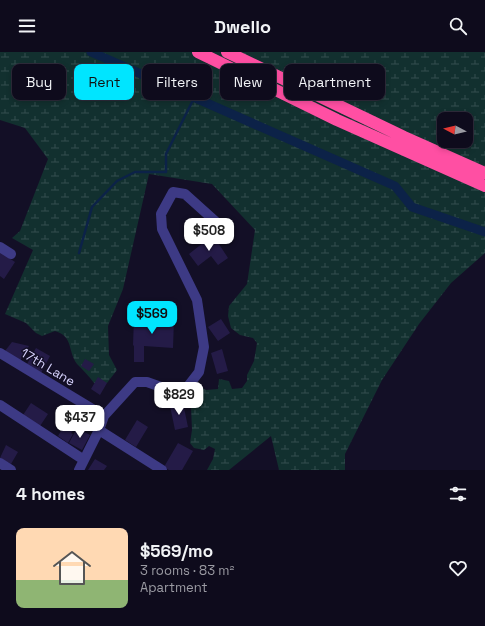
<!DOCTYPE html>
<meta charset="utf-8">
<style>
:root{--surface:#0e0b1c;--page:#1c1929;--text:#f1f3f6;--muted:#9b9ba3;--line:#2e2b3b;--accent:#00e5ff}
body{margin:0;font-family:"Space Grotesk",sans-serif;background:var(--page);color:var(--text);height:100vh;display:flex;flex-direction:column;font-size:15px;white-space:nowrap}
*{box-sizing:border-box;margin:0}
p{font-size:13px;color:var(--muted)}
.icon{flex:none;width:22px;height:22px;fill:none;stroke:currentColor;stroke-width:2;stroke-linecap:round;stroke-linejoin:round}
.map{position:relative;height:418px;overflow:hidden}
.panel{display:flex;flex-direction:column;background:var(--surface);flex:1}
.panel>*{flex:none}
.banner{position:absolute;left:12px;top:12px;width:461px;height:36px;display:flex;gap:8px}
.needle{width:26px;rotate:277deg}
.fabs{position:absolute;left:437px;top:60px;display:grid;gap:8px}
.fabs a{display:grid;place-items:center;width:36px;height:36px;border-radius:8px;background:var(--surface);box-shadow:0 2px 6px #0003,0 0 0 1px var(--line);font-size:20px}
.price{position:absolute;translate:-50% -34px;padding:0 9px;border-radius:8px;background:#fff;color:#222;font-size:13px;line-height:26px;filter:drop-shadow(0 1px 2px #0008)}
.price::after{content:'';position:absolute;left:50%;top:24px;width:12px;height:9px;margin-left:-6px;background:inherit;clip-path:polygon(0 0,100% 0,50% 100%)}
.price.current{background:var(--accent);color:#111}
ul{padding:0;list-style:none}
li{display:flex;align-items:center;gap:12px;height:100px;padding:0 16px}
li+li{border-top:1px solid var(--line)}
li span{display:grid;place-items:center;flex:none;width:112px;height:80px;border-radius:8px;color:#555}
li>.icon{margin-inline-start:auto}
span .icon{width:48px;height:48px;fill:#fffc;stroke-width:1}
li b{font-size:17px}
h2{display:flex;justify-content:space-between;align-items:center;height:48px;padding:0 16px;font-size:17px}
.tag{padding:0 14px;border-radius:8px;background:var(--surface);box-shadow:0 2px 6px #0003,0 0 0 1px var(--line);font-size:14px;line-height:36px}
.tag.current{background:var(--accent);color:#111}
header{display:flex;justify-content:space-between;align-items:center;height:52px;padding:0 16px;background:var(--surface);font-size:18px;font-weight:700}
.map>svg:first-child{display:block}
.wetland{fill:url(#wetland-marsh);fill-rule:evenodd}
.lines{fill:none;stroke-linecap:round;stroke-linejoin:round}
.stream{stroke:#0c2248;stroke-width:2.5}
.canal{stroke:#0c2248;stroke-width:9}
.building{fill:#241b47}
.minor{stroke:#3d3a85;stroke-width:10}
.highway{stroke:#ff4fa3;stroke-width:12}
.labels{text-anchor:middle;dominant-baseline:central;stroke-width:3;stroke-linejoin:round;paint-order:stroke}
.street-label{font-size:13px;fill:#d9d4ff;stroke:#130f26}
</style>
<header><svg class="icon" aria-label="menu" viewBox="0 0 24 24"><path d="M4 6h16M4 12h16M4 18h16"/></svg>Dwello<svg class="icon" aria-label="search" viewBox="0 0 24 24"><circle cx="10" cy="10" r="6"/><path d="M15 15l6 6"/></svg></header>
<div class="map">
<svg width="485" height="418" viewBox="0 0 485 418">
<defs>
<pattern id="wetland-marsh" width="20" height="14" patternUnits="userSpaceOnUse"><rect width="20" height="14" fill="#12302f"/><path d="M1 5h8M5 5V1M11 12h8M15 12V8" fill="none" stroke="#344d4e"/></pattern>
</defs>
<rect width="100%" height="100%" fill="#130f26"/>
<path class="wetland" d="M0,0H485V201L451,231L419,272L382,328L345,402V418H279L271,384L229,418H207L213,407L215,397L209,394L204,398L194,396L190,391L192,378L191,355L193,344L201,335L206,338L218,337L219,327L229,329L232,337L242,336L247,329V323L254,309L257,291L253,286L240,283L231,276L228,264L229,254L247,232L255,178L212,132L149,122L123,237L108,274L109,303L117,318L107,331H94C89,324 83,318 77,312C67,298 74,285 55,279L42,284L36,281L26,271L5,262L33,198L12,186L20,179L48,107L25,76L0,68ZM444,67H466V89H444Z"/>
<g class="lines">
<path class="stream" d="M79,201L92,155L117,129L135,120H166V102L194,46"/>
<path class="canal" d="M91,0L395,134L412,155L485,180"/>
</g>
<path class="building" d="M213,183L228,206L218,213L211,204L198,214L189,202Z
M0,200L15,210L4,227L0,224Z
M134,265L174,268L173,296L144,294V310H134V294L133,293Z
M221,267L230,281L218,289L208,275Z
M12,290L29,294L20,309L5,299Z
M36,296L50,304L41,321L27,312Z
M222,297L228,319L217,322L211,301Z
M85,307L94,312L89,319L81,314Z
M98,325L107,331L100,343L91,337Z
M31,351L48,362L40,374L23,363Z
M183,351L188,375L175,378L170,354Z
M68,353L75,358L67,368L61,364Z
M137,368L148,375L136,395L125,388Z
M67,369L76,375L71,381L73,382L68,391L58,384Z
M77,376L90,383L82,398L69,391Z
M178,391L193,399L182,418H169L164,415Z
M6,393L18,400L11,412L0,406Z
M95,407L107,414L104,418H88Z"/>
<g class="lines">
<path class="minor" d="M0,195L11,202
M0,301L104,364
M0,353L84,408
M99,378L162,418
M0,411L11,418
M79,418L99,378L104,364L135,330H147L175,340L185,338L199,320L204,295L197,248L162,177L161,162L173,140L185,142L225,178"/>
<path class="highway" d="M198,0L337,68L485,134
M227,0L404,85L485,121"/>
</g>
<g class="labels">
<g class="street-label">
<text transform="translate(48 315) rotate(31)">17th Lane</text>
</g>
</g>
</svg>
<div class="fabs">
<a><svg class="needle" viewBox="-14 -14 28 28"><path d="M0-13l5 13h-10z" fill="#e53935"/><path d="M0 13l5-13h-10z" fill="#9b9ba3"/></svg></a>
</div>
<b class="price" style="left:209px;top:200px">$508</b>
<b class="price current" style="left:152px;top:283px">$569</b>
<b class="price" style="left:179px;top:364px">$829</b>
<b class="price" style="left:80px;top:387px">$437</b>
<div class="banner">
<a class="tag">Buy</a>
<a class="tag current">Rent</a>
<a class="tag">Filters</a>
<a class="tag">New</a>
<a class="tag">Apartment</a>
</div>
</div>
<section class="panel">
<h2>4 homes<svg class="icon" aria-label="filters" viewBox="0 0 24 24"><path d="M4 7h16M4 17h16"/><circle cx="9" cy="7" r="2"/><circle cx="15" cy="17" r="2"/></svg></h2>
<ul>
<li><span style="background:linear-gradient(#ffd9b3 65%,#8fb573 0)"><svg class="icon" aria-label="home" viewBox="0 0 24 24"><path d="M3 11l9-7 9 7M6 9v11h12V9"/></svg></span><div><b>$569/mo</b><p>3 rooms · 83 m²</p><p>Apartment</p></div><svg class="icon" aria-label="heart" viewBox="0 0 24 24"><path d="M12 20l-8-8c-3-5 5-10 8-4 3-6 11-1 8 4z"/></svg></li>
</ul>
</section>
